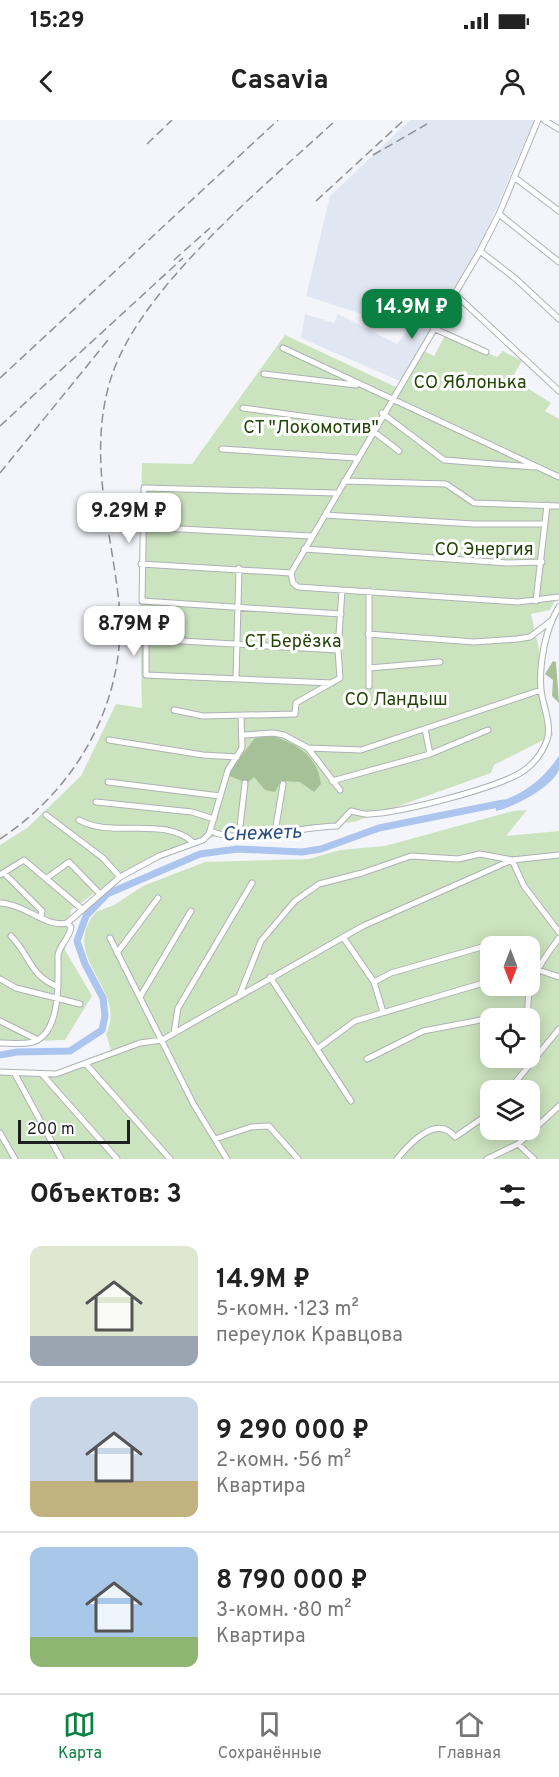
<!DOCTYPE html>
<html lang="ru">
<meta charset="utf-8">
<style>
:root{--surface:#fff;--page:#f6f6f6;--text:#222;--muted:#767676;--line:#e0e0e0;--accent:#0b8043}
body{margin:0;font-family:Overpass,sans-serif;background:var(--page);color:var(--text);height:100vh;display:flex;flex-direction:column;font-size:22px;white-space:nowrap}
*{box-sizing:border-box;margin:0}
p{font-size:20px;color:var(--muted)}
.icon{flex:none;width:33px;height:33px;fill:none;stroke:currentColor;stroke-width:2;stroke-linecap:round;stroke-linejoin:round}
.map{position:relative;height:1039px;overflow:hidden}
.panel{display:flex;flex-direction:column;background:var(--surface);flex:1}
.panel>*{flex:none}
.needle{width:39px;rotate:180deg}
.tools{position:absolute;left:480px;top:816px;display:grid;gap:12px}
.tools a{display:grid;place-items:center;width:60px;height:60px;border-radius:12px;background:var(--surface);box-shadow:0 3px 15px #0003;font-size:30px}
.scale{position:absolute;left:18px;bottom:15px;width:112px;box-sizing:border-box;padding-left:6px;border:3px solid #1e1f21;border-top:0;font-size:16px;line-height:21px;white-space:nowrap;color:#1e1f21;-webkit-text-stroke:4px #fff;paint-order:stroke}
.price{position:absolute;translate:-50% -51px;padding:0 14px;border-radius:12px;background:#fff;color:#222;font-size:20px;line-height:39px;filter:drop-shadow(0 2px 3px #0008)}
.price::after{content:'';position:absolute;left:50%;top:36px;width:18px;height:14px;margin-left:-9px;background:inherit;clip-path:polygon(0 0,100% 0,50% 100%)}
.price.selected{background:var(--accent);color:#fff}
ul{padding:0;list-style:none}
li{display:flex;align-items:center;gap:18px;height:150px;padding:0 30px}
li+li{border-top:2px solid var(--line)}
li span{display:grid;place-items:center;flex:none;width:168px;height:120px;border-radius:12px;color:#555}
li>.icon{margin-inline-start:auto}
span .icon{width:72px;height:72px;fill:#fffc;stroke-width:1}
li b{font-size:26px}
h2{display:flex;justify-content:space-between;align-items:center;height:72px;padding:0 30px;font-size:26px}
.status{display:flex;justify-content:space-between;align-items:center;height:42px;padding:0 30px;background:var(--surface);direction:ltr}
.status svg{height:16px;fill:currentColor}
header{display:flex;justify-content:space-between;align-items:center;height:78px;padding:0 30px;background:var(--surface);font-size:27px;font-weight:700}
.tabs{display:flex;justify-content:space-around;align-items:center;height:84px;border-top:2px solid var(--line);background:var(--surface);font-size:16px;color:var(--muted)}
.tabs a{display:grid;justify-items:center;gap:3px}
.tabs .selected{color:var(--accent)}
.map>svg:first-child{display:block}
.built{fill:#e1e7f2}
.green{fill:#cce3bf;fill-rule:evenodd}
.forest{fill:#a6c197}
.water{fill:#abc5ee}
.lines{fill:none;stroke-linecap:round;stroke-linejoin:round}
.river{stroke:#abc5ee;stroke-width:7}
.minor-casing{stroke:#aeb1b5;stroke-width:7}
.minor{stroke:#fff;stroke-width:5}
.rail{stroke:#8e9093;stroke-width:1.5;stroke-dasharray:9 4.5;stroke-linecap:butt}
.labels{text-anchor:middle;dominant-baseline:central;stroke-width:6;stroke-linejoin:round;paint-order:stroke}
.park-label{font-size:18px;fill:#234406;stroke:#fff}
.water-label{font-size:20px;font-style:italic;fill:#2b4d80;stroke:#fff}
</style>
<div class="status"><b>15:29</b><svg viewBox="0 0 49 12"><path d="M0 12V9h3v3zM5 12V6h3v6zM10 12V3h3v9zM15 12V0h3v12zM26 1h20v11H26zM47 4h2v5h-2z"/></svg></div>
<header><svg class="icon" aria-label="back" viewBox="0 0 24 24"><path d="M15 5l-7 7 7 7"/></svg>Casavia<svg class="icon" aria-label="person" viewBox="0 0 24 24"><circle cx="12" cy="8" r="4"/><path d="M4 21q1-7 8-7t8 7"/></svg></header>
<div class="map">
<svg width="559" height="1039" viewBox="0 0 559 1039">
<rect width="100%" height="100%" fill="#f3f5fa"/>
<path class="built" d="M410,0H534L484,117L433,205L413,195L405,208L374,193L371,197L306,176L330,76Z
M305,194L334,203L338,194L397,224L414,203L430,211L400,261L301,218Z"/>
<path class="green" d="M446,214L497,237L503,231L522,241L512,258L551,283L545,291L559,299V475L554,476L555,481L550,490L531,494L539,529V570L553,615L494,645L491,653L354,702L205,718L122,753L71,790L65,830L92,876L65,920L0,922V725L27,708L81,656L116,584L142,588L139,461L142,343L192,344L285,215L400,269L422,230L434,236Z
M527,690L506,716L559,711V1039H0V955L57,957L111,930L106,914C129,869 57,837 96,792L114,785L143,766L205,742L309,739L340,730L385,726L513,691ZM490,826H530V866H490ZM490,898H530V938H490ZM490,970H530V1010H490Z"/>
<path class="forest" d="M553,541L556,542L559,583L552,576L553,560L545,554Z
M272,616C296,623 318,636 321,664L314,672L300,662L281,661L275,672L265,670L254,657L247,663L227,655L255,618Z"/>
<path class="water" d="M559,636C559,640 559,647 559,650C551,668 514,687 496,691L495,682C522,677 544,658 559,636Z"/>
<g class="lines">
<path class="river" d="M0,935L17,932L70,931L102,910L105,896L103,878L85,844L77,821L86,796L107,774L200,734L237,729L302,732L321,729L379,708L503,683"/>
<g class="minor-casing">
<path id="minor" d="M544,0L559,9
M514,57L559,91
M499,94L559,142
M480,131L516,159L559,199
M455,174L559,271
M433,208L486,232
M283,228L559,357
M264,254L356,265
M243,288L375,306
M382,293L444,340L534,347
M373,311L399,331
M222,329L356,338
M344,361L446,364L474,383L559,386
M336,373L144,368L142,481L341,494
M325,395L474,404H545
M143,407L311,416
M304,429L508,443L542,442
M141,444L291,453
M291,453L480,131L499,94L538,0
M291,453L293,463L298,467L518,482L559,477
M369,471V566
M536,481L547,385
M368,514L474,522L517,519L530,517L551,501
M369,548L440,542
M236,559L239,448
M332,563L146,555V519L338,530
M174,590L203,596L295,594L296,583L340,558L338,530L342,470
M425,609L430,634
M244,615L273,613L284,615L308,628L361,630L541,570
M109,620L203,635L237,637
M308,628L340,670
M332,661L430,634L488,610
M108,662L220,676
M96,682L192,692L214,699
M46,695L103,738L120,757
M79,700C112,719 164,695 194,723
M211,711C238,725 304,706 337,706L351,691C357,692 363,695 369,694C399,693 504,667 526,649C535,642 543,631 547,620C552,605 543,586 541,570C539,544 545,509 559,487
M275,712L283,664
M239,715L245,663
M512,740L524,766L559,812
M4,753L42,791L41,797
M0,755L24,740L82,789
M47,758L69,742L99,773
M0,783C25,784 46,808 67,803L120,757L159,736L203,720L209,714L228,650L242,628L241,596
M11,816C32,838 29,855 58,867
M343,817L374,862L383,892
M110,818L194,985L227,1039
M117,833L158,778
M530,852L538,850L559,857
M270,857L351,981
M0,859L16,868L80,884
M374,862L391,853L482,827
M240,874L261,821L295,781L319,764L362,753L411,736L458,739L480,734L512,740L559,735
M140,877L191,791
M529,898C523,866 541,842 559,818
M530,900L532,917
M0,901L38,920
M174,913L178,888L252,763
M0,923C9,923 19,924 28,923C62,919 58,860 58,836C58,827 70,818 71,807L67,803
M317,929L355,901L490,861
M367,939L423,911L528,891
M86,944L170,1039
M0,952L56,954L140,923L162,920L363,806L512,740
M15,954L61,1039
M42,954L117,1039
M509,970L559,909
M0,1013L15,1039
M215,1019L251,1007L269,1006L298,1039
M518,1024L534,1039
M397,1039C410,1023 437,994 455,1017L490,993
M487,1039L518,1024L559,986"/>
</g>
<use href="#minor" class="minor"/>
<path class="rail" d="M147,24L172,0
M373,35L427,4
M316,81L404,0
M174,140L210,108
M0,258L278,0
M0,306L183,138
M0,353L108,220
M0,719C81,666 131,572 118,474C109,402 88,331 111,258C140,167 266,65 336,0"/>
</g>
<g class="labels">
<g class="park-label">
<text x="470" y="263">СО Яблонька</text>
<text x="311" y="308">СТ "Локомотив"</text>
<text x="484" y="430">СО Энергия</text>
<text x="293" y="522">СТ Берёзка</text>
<text x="396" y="580">СО Ландыш</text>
</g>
<g class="water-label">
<text transform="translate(262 714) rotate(-2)">Снежеть</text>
</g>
</g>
</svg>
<div class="tools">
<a><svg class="needle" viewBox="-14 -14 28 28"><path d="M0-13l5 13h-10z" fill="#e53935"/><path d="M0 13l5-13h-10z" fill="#767676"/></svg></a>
<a><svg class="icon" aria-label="locate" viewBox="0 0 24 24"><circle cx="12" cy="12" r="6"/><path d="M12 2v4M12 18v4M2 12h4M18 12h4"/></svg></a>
<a><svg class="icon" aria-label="layers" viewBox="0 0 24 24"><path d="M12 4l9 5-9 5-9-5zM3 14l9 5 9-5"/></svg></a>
</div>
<div class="scale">200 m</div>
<b class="price selected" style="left:412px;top:220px">14.9M ₽</b>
<b class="price" style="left:129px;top:424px">9.29M ₽</b>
<b class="price" style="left:134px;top:537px">8.79M ₽</b>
</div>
<section class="panel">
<h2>Объектов: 3<svg class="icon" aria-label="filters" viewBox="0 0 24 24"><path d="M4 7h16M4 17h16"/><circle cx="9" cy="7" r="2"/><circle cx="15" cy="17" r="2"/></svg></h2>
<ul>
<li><span style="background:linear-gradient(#dfe7d0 75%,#9aa5b1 0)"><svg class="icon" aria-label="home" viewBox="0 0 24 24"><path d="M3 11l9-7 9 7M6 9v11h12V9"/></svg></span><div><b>14.9M ₽</b><p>5-комн. · 123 m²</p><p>переулок Кравцова</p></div></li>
<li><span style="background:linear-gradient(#c9d6e8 70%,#c2b280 0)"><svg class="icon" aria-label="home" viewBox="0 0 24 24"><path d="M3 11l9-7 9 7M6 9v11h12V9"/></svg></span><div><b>9 290 000 ₽</b><p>2-комн. · 56 m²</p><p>Квартира</p></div></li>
<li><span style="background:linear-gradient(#a9c7e8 75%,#8fb573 0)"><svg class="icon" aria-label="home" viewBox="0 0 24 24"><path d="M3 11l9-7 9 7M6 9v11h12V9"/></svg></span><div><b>8 790 000 ₽</b><p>3-комн. · 80 m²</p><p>Квартира</p></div></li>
</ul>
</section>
<nav class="tabs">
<a class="selected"><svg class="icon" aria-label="map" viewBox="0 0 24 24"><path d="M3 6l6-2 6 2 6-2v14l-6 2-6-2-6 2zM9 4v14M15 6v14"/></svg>Карта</a>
<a><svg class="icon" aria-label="saved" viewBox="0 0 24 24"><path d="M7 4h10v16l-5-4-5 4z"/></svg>Сохранённые</a>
<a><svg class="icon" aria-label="home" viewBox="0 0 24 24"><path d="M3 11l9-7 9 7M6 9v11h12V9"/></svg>Главная</a>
</nav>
